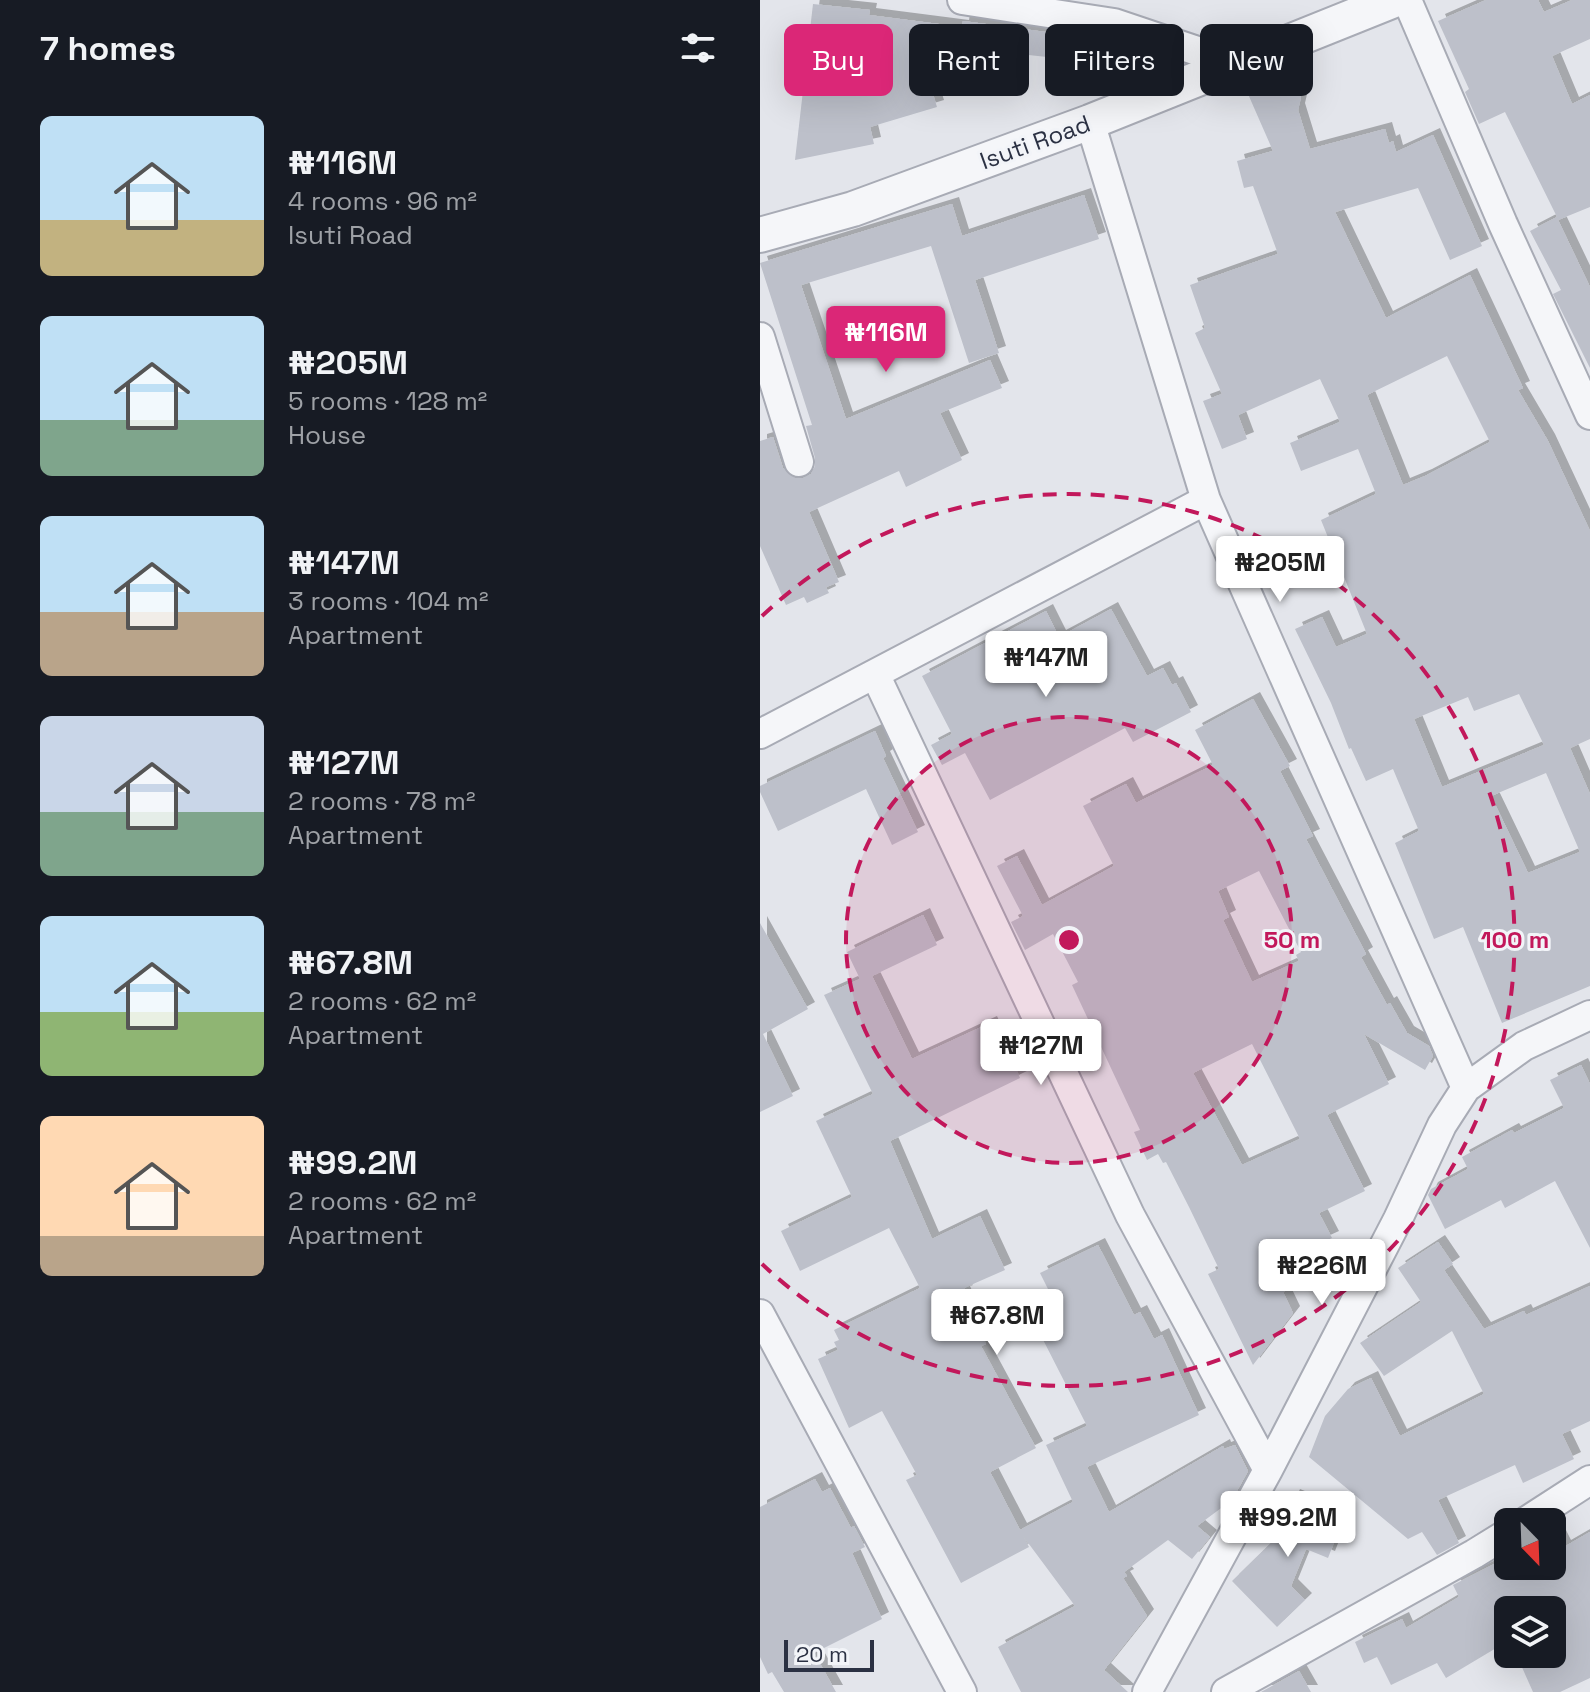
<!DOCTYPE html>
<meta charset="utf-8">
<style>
:root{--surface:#171b24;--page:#242831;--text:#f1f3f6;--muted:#9ea1a6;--accent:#db2777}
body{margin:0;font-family:"Space Grotesk",sans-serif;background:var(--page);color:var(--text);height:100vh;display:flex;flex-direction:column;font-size:30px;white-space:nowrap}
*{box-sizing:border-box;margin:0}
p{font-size:26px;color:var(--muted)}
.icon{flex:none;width:44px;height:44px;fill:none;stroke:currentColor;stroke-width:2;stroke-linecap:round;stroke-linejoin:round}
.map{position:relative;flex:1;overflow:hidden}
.details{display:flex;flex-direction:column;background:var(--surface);width:760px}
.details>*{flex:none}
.banner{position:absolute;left:24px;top:24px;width:686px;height:72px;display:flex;gap:16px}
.needle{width:52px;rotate:157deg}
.buttons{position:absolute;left:734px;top:1508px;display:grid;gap:16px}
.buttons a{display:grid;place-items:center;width:72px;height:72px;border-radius:12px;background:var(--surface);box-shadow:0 8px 32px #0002;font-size:40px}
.scale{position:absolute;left:24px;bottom:20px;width:90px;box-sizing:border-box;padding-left:8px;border:4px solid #2b3143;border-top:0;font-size:22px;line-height:28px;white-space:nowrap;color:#2b3143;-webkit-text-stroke:6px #f2f4f8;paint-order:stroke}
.price{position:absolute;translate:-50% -68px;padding:0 18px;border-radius:8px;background:#fff;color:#222;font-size:26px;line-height:52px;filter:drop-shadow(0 2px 4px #0008)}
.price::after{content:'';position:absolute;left:50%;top:48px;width:24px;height:18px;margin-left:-12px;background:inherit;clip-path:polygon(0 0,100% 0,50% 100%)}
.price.current{background:var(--accent);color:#fff}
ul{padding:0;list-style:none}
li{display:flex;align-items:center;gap:24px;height:200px;padding:0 40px}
li span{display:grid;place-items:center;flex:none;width:224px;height:160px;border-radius:12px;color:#555}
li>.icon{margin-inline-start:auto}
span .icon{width:96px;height:96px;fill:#fffc;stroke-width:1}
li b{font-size:34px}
h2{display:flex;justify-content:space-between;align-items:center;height:96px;padding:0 40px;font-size:34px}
.tag{padding:0 28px;border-radius:12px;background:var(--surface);box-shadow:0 8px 32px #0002;font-size:28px;line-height:72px}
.tag.current{background:var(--accent);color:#fff}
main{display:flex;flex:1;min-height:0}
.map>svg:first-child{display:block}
.building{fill:#bdc0ca;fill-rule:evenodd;filter:url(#shadow)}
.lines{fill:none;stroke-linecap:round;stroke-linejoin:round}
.minor-casing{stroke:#a8abb5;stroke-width:32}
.tertiary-casing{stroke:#a8abb5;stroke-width:38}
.minor{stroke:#f5f6f9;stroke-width:28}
.tertiary{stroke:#f5f6f9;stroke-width:34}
.ring{fill:none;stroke:#c2185b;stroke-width:4;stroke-dasharray:14 10}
.labels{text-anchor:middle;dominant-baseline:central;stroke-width:6;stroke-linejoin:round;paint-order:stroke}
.street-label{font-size:24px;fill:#2b3143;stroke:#f2f4f8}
.centre{fill:#c2185b;stroke:#f2f4f8;stroke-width:4}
.ring-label{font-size:24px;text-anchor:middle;font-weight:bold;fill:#c2185b;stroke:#f2f4f8;stroke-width:6;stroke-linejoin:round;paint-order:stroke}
</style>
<main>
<section class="details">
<h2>7 homes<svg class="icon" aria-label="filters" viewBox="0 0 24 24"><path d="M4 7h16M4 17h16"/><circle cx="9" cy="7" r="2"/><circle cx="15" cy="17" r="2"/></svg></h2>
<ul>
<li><span style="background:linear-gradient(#bfe0f5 65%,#c2b280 0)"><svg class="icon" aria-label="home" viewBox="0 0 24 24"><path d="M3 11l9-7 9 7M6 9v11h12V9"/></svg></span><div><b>₦116M</b><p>4 rooms · 96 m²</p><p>Isuti Road</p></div></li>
<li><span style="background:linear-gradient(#bfe0f5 65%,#7fa58c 0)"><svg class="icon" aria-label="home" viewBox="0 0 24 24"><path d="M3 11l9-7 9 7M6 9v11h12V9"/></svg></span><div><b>₦205M</b><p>5 rooms · 128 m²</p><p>House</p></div></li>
<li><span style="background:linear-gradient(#bfe0f5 60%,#b9a48a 0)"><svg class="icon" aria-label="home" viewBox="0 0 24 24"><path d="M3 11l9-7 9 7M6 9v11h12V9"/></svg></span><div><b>₦147M</b><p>3 rooms · 104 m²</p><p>Apartment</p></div></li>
<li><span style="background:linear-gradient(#c9d6e8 60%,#7fa58c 0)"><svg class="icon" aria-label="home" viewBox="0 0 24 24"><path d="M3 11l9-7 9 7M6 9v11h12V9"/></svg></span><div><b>₦127M</b><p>2 rooms · 78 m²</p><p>Apartment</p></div></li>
<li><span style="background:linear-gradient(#bfe0f5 60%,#8fb573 0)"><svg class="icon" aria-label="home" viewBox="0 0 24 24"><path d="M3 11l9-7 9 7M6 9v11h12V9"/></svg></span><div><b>₦67.8M</b><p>2 rooms · 62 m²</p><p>Apartment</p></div></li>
<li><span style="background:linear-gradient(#ffd9b3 75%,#b9a48a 0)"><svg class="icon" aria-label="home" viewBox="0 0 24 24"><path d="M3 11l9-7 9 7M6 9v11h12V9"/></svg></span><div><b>₦99.2M</b><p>2 rooms · 62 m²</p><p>Apartment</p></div></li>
</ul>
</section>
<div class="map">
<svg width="830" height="1692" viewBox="0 0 830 1692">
<defs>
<filter id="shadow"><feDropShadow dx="7" dy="-7" stdDeviation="0" flood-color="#0004"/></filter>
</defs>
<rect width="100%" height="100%" fill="#e3e5eb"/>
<path class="building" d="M726,0H778L784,12L812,0H830V39L792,56L812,104L830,95V207L798,220L830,287V368L793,294L801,290L770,231L797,217L745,112L719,124L705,92L709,89L678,21Z
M53,4L110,10L109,15L202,27L203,21L354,41L350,70L295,64L296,58L231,51L227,87L212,85V89L170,85L177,107L110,127L114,144L35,160Z
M532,75L541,97L538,110L550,149L625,129L629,143L633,141L636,152L673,135L722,246L690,260L658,188L575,212L626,318L710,275L763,388L758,390L788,441L830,531V739L810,748L830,794V986L742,1023L703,927L674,939L635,843L659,831L633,769L606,781L591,748L589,749L571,703L535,629L562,617L576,647L607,634L561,520L616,494L598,449L541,471L530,443L580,422L560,379L478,415L487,439L462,449L443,401L462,394L435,333L445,328L430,285L518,254L493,186L484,188L477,161L513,151L488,94ZM687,356L730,442L665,476L643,485L607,395ZM759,694L784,745L682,787L654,719L708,697L714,711ZM786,773L820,852L768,873L731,796Z
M324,195L339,239L215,280L239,353L209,363L171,246L41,285L86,419L230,360L242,388L180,413L202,460L146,487L139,471L49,512L79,582L66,587L69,593L47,603L44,597L26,605L0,546V441L13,437L23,468L35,478H43L51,474L55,466V458L46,426L52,425L0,263L192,204L202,236Z
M351,609L387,676L403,668L412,685L416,683L431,712L373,742L365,728L230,800L205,753L182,765L171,745L192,734L162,676L286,611L299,637Z
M493,699L530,766L520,771L553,836L546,839L606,954L601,957L627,1005L630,1003L647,1033L669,1046L673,1056L665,1070L604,1034L629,1084L567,1115L605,1191L559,1213L572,1238L561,1243L569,1259L555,1266L558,1274L523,1292L533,1313L493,1365L448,1274L459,1269L429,1207L406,1162L403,1163L398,1154L387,1160L374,1132L380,1130L312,985L318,982L293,934L265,950L251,922L263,916L237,866L257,856L282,905L354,866L323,806L366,784L376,803L453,765L435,730ZM499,871L541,952L536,955L539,961L492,982L463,920L469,917L458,891ZM492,1044L540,1139L482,1165L433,1073Z
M115,731L126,756L123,758L158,832L132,845L106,789L18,831L0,792V786Z
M163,915L177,945L112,976L152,1059L230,1023L246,1058L250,1056L260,1078L130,1141L172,1239L220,1216L245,1270L204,1288L206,1292L203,1293L226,1344L221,1346L276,1448L230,1472L260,1530L313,1502L286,1445L327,1426L274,1322L298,1309L280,1273L338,1245L374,1315L380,1312L394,1339L402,1335L439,1415L327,1467L349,1512L463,1446L464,1449L475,1445L488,1471L472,1500L437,1526L450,1537L432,1559L408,1540L364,1572L367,1576L363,1578L387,1616L344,1670L368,1692H261L238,1647L315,1606L263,1536L269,1547L201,1583L146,1480L157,1475L122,1411L89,1428L58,1359L78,1350L74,1342L79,1340L74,1330L160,1288L129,1228L40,1271L21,1231L92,1197L56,1121L113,1094L64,995L100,979L87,952Z
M0,923L48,1009L3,1034L33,1096L0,1112Z
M821,1065L830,1084V1248L795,1181L745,1208L741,1200L685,1229L668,1195L671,1189L708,1169L702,1157L752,1130L754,1133L804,1108L790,1080Z
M678,1242L693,1264L684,1270L724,1329L764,1311L766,1315L830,1286V1421L802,1434L814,1459L763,1483L755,1465L678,1500L699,1543L677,1555L662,1532L648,1539L549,1457L565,1416L588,1389L611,1378L640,1436L724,1394L692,1331L624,1376L600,1343L661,1302L638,1268Z
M55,1479L62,1492L70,1488L91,1528L94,1526L105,1547L92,1553L122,1619L54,1653L76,1692H24L12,1672L8,1674L0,1657V1507Z
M533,1496L584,1517L568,1558L546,1549L531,1586L545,1600L517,1627L472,1581L515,1539Z
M830,1532V1678L800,1692H773L756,1654H792V1610H748V1641L686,1678L677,1663L631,1685L617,1657L604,1663L595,1642L642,1619L646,1628L699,1597L693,1585L748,1557V1566H792V1538L798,1535L804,1547Z
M539,1671L551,1692H501Z"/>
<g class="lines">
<g class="minor-casing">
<path id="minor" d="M202,0L354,23L473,63
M647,0L743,224L830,415
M330,122L446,500L706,1088
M0,337L39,462
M115,674L370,1215L508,1470
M0,734L446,500
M0,1314L202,1692
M765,1522L830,1480
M387,1692L508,1470L638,1219L682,1125L706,1088L764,1046L830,1015
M466,1692L714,1554L748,1533"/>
</g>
<g class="tertiary-casing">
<path id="tertiary" d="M0,235L93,209L330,122L634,0"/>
</g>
<use href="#minor" class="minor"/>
<use href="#tertiary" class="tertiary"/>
</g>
<circle cx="309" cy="940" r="223" fill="#c2185b" fill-opacity=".12"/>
<g class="ring">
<circle cx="309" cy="940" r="223"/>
<path d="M2 616A446 446 0 1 1 2 1264"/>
</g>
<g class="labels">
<g class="street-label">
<text transform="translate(275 142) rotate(-20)">Isuti Road</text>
</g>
</g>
<circle cx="309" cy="940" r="12" class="centre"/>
<g class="ring-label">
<text x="532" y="948">50 m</text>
<text x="755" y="948">100 m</text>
</g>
</svg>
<div class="buttons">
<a><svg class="needle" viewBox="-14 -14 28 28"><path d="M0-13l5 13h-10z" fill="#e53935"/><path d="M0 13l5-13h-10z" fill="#9ea1a6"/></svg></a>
<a><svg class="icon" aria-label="layers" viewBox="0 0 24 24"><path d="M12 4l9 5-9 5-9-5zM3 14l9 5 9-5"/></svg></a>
</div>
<div class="scale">20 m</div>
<b class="price current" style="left:126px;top:374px">₦116M</b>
<b class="price" style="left:520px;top:604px">₦205M</b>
<b class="price" style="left:286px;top:699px">₦147M</b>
<b class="price" style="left:281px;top:1087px">₦127M</b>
<b class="price" style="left:562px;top:1307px">₦226M</b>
<b class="price" style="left:237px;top:1357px">₦67.8M</b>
<b class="price" style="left:528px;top:1559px">₦99.2M</b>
<div class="banner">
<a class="tag current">Buy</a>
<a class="tag">Rent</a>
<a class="tag">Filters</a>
<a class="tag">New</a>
</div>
</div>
</main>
